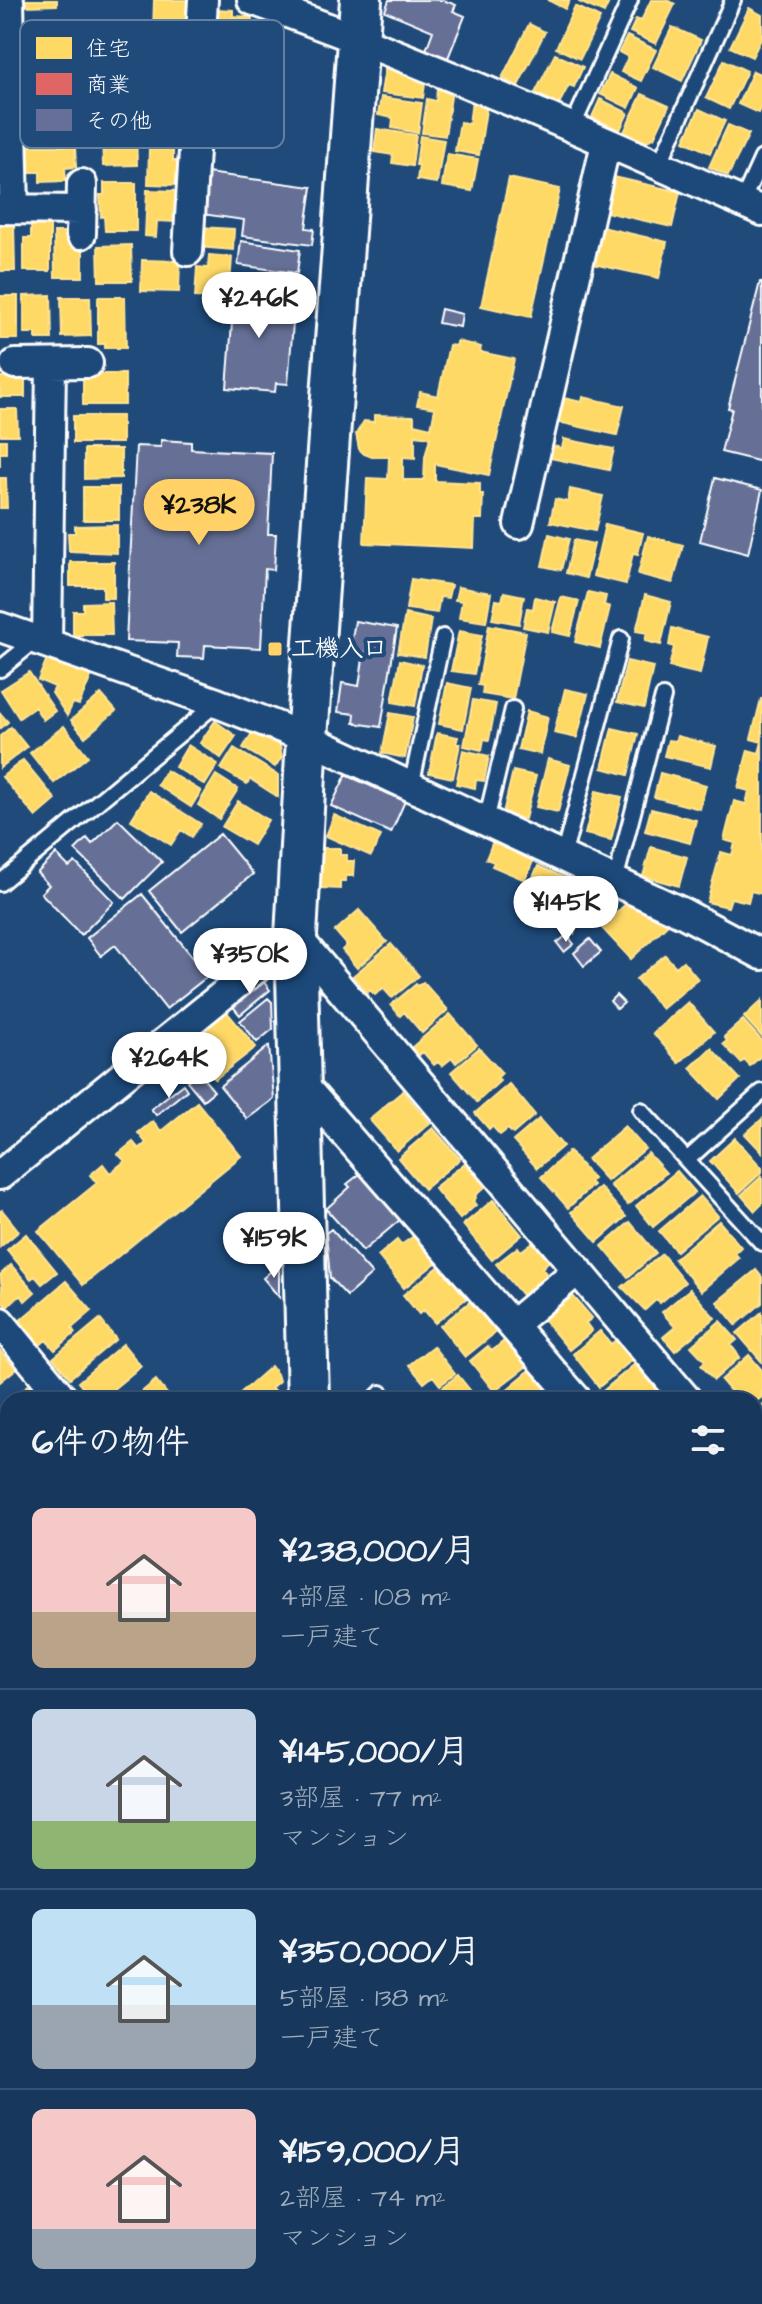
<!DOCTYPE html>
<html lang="ja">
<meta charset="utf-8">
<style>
:root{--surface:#17385c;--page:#244365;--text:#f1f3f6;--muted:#9eacbb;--line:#365272;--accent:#ffd166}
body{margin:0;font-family:"Architects Daughter","Klee One",sans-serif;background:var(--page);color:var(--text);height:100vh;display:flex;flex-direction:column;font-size:30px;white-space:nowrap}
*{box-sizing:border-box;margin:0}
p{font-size:26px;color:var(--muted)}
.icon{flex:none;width:44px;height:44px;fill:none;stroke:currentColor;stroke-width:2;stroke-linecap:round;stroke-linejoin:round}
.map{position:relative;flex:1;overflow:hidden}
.details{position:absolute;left:0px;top:1392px;width:762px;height:912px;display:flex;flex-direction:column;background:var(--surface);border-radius:24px 24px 0 0;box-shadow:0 4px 12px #0003,0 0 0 2px var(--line)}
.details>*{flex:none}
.price{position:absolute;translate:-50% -68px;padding:0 18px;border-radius:28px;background:#fff;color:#222;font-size:26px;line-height:52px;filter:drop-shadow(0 2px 4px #0008)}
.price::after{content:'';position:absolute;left:50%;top:48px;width:24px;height:18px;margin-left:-12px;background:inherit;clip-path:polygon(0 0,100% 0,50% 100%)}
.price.current{background:var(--accent);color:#111}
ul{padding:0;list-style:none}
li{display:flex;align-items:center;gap:24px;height:200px;padding:0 32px}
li+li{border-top:2px solid var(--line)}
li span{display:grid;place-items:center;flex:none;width:224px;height:160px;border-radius:12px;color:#555}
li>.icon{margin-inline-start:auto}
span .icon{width:96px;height:96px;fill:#fffc;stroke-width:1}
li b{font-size:34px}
h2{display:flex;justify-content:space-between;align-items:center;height:96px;padding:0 32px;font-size:34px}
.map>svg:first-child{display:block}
.homes{fill:#ffd966;stroke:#ffe494;stroke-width:2;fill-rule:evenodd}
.shops{fill:#e06666;stroke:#e99494;stroke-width:2}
.building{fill:#666f97;stroke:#fff;stroke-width:2}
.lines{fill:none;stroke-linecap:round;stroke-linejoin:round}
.lane-casing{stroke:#fff;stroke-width:20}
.street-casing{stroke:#fff;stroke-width:34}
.secondary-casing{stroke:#fff;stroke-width:46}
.lane{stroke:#1f4a7a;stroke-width:14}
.street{stroke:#1f4a7a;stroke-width:28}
.secondary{stroke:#1f4a7a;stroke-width:40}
.poi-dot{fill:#ffd166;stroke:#1f4a7a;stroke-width:3}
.labels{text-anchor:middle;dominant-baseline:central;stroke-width:8;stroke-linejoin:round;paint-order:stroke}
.poi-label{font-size:24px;font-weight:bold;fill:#fff;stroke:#1f4a7a;text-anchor:start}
.key{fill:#1f4a7a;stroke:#6280a2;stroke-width:2}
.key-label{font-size:22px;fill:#fff}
</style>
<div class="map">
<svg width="762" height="2304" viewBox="0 0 762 2304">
<rect width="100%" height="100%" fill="#1f4a7a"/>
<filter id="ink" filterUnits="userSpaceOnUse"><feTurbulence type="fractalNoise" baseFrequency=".0125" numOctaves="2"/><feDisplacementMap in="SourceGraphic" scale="16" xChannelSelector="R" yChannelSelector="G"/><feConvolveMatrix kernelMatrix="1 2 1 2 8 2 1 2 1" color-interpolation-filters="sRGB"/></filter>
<g filter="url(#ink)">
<path class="homes" d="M26,0H57V5L26,6Z
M154,0H188L186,34L153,32Z
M548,0H570L565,9Z
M580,0H610L604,13L579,2Z
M651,0H667L675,4L656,44L630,32L636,19L641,21Z
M575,6L600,18L580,59L556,48Z
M749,8L762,15V37L752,57L730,47Z
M215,9L233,10V16L252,17L250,42L213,40Z
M529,24L545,32L518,86L502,78Z
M672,27L701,40L682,81L653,67Z
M627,36L656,50L641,81L621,72L628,57L619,52Z
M555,54L583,67L574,87L569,85L559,104L535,93Z
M724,60L747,71L729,109L706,98Z
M385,68L426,77L423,98L381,93Z
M753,71L762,75V105L758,113L738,104Z
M610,74L638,88L629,108L600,94Z
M437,88L452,90L445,136L422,133L427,99L436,101Z
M642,94L669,106L654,138L641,143L623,134Z
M381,97L422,103L418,133L392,128L393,118L378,115Z
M600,99L628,113L620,130L592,117Z
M472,101L487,103L479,155L455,151L460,122L469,124Z
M699,109L725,121L710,153L684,141Z
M728,125L749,134L728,176L709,167Z
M377,129L416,135L412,166L392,163L393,155L374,152Z
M136,132L137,165L103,166L102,133Z
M420,136L444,140L437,183L417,180L419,165H416Z
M25,146H75L76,167L65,168L66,181L40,182V172H26Z
M149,148L173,149V161H178L177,185L148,184Z
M447,154L478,159L472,191L442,186Z
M614,177L680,192L672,227L606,212Z
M509,178L560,189L531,317L481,306Z
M104,183H136V231H105L104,216L101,217L100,195H104Z
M147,190L176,191L175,222L157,221L156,237L145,236Z
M0,223H14L15,271H0Z
M31,223H50V271H24V238H31Z
M199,227L234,229L233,250L198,247Z
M602,227L667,242L659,278L593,264Z
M54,232H71L83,243V277H55Z
M131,245L132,281H99L98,246Z
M209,255L232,257L229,299L195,297L197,267L208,268Z
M142,260L180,261L179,292L141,291Z
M51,295L52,339H36V333H24V296Z
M0,296H18V339H0Z
M61,297H90L91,336L62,337Z
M98,297H125L126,348H105V344H98Z
M457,341L481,347L480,352L514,359L489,475L435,464V481L480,483V494H483L482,519H475L474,548L364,543L367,478L388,479L389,457H372L364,454L359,449L356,434L364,421L374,422V415L414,416V424L431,428L435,408L417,405L420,392L438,396L449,345L456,346ZM415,435L430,437L425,457L424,480H403V457L415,458Z
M93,374H125V405H83V378H93Z
M0,377H25V397H0Z
M583,397L624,406L617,435L558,422L563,398L582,402Z
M0,409H17L18,435H0Z
M73,416H122V443H73Z
M564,439L614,449L609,470L550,458L552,446L562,448Z
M0,440H6V453H0V467Z
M84,449H121V478L84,479Z
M0,478H6L7,508H0Z
M83,487H119V520H83Z
M570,489L603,496L595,531L550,522L555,499L568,502Z
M605,524L643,533L638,554L633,553L626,584L593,576Z
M117,525V553L69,551L68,533H75V526Z
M549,534L569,539L561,570L542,566Z
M648,536L683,545L673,583L638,574Z
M574,540L594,544L586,578L566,573Z
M70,562H114V598H103V586H70Z
M411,579L451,585L448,598L440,597L437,613L406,609Z
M458,587L491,593L486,622L459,618L462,601L455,600Z
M504,592L524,596L519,624L492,619L496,600L502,601Z
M588,592L606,596L604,605L610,607L600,648L575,642Z
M645,595L671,602L661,645L645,641L647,633L636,631Z
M535,597L555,602L548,632L523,627L527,608L533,609Z
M561,597L579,601L570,636L552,632Z
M111,602L112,635H73V611H83V603Z
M405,614L431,619L425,657L398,653Z
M489,625L526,632L513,699L482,694L483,686L478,685Z
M672,628L708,637L700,674L669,667L674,647L669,645Z
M459,631L482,635L474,674L451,671Z
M49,654L93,672L79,705L73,703L67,716L52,693L55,687L38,680Z
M400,660L422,665L415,706L392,702Z
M627,661L653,667L644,708L617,702Z
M29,672L55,711L43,720L35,707L19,718L1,690Z
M447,683L471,688L463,729L439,724Z
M565,689L588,694L577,738L554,733Z
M101,694L116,711L85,737L71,720Z
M761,699H762V742L751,739Z
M473,700L496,704L489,740L484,739L482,750L464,746Z
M527,711L548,717L540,754L518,749Z
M0,713L8,722L0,729Z
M390,713L413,717L405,758L382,753Z
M215,721L236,736L221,758L200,743Z
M64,726L88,756L54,783L30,753Z
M11,727L27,747L0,768V736Z
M612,728L638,734L628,775L602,768Z
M254,730L280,746L282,757L275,767L243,748Z
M437,733L458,737L456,744H460L453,778L429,773Z
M677,736L716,746L711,767L664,756L668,740L675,741Z
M762,742V894L751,891L748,902L731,898L728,907L707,902L721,852L732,855L735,843L724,840L734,801L746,804L749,791L738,788L748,750L759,753Z
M188,745L218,764L205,785L175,767Z
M234,748L278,775V797L250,779L247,784L221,769Z
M463,750L489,756L484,781L476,780L475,788L456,784Z
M548,759L570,765L558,812L536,807Z
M23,760L56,800L36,817L2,777Z
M166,770L201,791L191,807L157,785Z
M513,771L536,776L525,819L503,813Z
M660,773L706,785L700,809L654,797Z
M216,775L238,789L219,819L198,805Z
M149,791L201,824L192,837L181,830L171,845L131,820Z
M596,791L622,797L611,840L585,834Z
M238,801L268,820L253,845L222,827Z
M651,809L696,820L690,843L645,831Z
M334,815L381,836L371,856L326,836Z
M493,841L534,859L525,880L492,866L494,862L486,859Z
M651,847L687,857L679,886L643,876Z
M321,848H340V855H347V861H354L353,876H346V881H340V889L320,888Z
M538,866L593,891L574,934L536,917L523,899Z
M630,900L638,909L641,907L669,923L631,959L601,927Z
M359,910L387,942L357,968L342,950L347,945L335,931Z
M391,944L419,976L392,998L383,988L375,995L370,990L367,993L353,976Z
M665,955L676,967L683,961L698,979L662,1009L636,979Z
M423,982L448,1010L422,1033L404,1012L400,1016L391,1005L416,984L418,986Z
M762,1000V1037L744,1017Z
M688,1002L714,1032L679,1063L653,1033Z
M226,1011L256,1047L215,1079L186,1044Z
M450,1014L477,1045L456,1063L452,1058L442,1066L438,1062L434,1065L423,1052L418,1056L411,1048Z
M743,1020L762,1041V1055L750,1066L744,1060L741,1063L723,1044L727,1041L724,1037Z
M479,1048L502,1073L497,1078L500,1081L477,1102L451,1072Z
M711,1048L740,1079L719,1099L690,1068Z
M509,1084L535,1115L513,1134L508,1129L500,1135L492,1126L489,1129L475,1113Z
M403,1091L430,1123L397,1151L369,1119Z
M197,1102L241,1156L83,1285L38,1231L97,1183L90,1175L103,1164L110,1173L125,1161L118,1154L133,1142L139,1149L146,1143L138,1133L153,1121L161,1131Z
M539,1119L563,1146L537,1168L513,1141Z
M762,1119V1152L745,1134Z
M625,1126L645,1149L607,1181L587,1159Z
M433,1128L460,1159L424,1189L398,1158Z
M735,1138L762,1168V1172L739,1193L710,1161Z
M569,1151L593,1179L590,1182L593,1185L568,1208L541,1177Z
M648,1153L666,1173L628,1205L610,1185Z
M465,1163L485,1187L475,1196L476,1198L473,1201L476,1205L460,1219L434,1188Z
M677,1171L695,1192L653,1227L636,1206Z
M762,1176V1204L755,1211L741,1195Z
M600,1187L626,1217L597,1242L571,1212Z
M700,1196L718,1216L676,1251L659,1231Z
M493,1200L522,1235L492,1260L463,1225Z
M2,1210L19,1231L0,1247V1211Z
M719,1221L741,1247L735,1253L739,1258L701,1291L674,1259Z
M630,1222L656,1253L628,1277L602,1246Z
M26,1234L57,1272L42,1284L35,1276L31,1279L7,1250Z
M415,1235L437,1262L404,1288L378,1256L397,1240L401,1245Z
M533,1242L549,1261L542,1268L548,1276L523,1296L496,1264L518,1247L521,1251Z
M662,1254L685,1282L660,1303L657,1299L645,1310L622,1287Z
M11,1265L35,1292L25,1301L21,1295L7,1307L0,1300L2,1288L0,1275Z
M441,1265L468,1297L435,1323L424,1310L419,1314L403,1295Z
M756,1270L762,1277V1303L736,1325L717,1302Z
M66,1281L92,1311L72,1328L75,1333L55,1350L46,1340L40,1345L19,1321Z
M690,1289L715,1318L675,1351L663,1337L675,1327L662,1312Z
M573,1296L592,1318L586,1323L592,1331L569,1350L544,1320Z
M471,1301L496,1332L465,1357L440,1326Z
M762,1312V1362L737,1333Z
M100,1319L116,1339L70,1378L53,1358Z
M720,1321L737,1340L731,1345L740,1357L714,1380L701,1365L705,1361L691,1346Z
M600,1331L611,1344L616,1340L632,1360L599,1387L573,1354Z
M505,1340L527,1366L494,1391L470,1361L488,1346L492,1351Z
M123,1344L141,1366L100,1400H93L78,1382Z
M433,1346L455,1374L440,1385L433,1376L424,1383L409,1365Z
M0,1351L16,1369L0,1382Z
M749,1355L762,1370V1397L754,1403V1400H738L721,1380Z
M635,1364L662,1396L657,1400H610L603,1391Z
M271,1366L277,1374L279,1381L271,1388L274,1390L263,1400H243L238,1395Z
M530,1370L554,1399L503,1400L499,1396Z
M458,1375L478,1400H427Z
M156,1380L172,1400H132Z
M31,1383L50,1400H9Z
M762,1405V1424L755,1411Z
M0,1416L8,1426V1438L0,1444Z
M8,1448V1485L0,1475V1454Z
M754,1458L762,1467L754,1476Z
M757,1485L762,1490L761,1536L754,1528V1488Z
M754,1586L762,1596V1634L754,1624Z
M8,1591V1639L0,1628V1597Z
M762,1689V1727L754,1718V1696Z
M759,1742L762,1746V1781L754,1787V1745Z
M8,1971V2027L0,2034V1977Z
M754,2147L762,2149V2174L759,2177L754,2171Z
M754,2269L762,2280V2304H709L703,2296H754Z
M452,2296H456L463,2304H441Z
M494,2296H526L516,2304H501Z
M534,2296H571L577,2304H528L527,2302Z
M576,2296H610L611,2297L603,2304H582Z"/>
<path class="shops" d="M762,2210V2262L754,2251V2216Z"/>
<path class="building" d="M389,0H443L456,5L453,11L465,16L448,58L426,50L433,31L385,11Z
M207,173L312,187L306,228L314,229L312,245L242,236L244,220L202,214Z
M241,241L300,250L297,273L238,265Z
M760,282H762V462L721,452L732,409L728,408Z
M235,284L282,288L279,322L293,323L288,384L276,383L275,392L227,388Z
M441,309L462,314L460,327L438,323Z
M161,440L191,442V449L272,453L268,534H276L274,570L265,569L261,648L205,645L204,658L177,657L178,643L126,641L136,446L161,447Z
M715,478L762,490L748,554L700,541Z
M355,621L397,628L381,727L354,723L355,714L338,712L342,683L359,686L364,652L350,650Z
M346,775L405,801L391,833L331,806Z
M118,819L162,862L125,899L75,850L87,838L92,844Z
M220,834L253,874L182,932L149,891Z
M56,854L69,867L75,862L114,902L81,935L41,893L49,885L37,873Z
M142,894L208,976L166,1009L115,945L101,956L87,938Z
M567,935L574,944L564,952L557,943Z
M590,939L601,952L584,966L574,953Z
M260,977L270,990L240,1015L229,1002Z
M616,995L624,1003L617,1009L610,1001Z
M268,998L272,1002L273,1029L257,1042L240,1021Z
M269,1046L274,1099L247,1119L220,1086Z
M198,1072L214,1091L203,1100L187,1081Z
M183,1084L187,1090L156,1115L151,1109Z
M361,1173L401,1219L363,1251L326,1209L350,1187L347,1184Z
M331,1229L372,1274L347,1296L330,1278L326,1233Z
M279,1264V1297L263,1278Z
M762,1975V2001L754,1991V1981Z
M762,2011V2053L754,2060V2018Z
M8,2151V2210L0,2211V2152Z"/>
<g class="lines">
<g class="lane-casing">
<path id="lane" d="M572,128L630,0
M659,165L733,0
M742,202L762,158
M0,669L37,639
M411,787L443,637
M486,821L513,709
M563,857L621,639
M615,881L663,697
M0,883L217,703
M641,1110L762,1243
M687,1160L762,1092
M374,1400L381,1393L387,1400
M754,1571L762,1565
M754,1650L762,1659
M754,1814L762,1824
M754,1897L762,1907
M420,2304L430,2296"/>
</g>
<g class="street-casing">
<path id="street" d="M9,0L14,209
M252,0C426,62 594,136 762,211
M0,209L82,210
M81,234L82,184
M188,251L203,0
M15,364L88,363
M519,524L606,143
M0,627L217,703L307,738L683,913L762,955
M47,642L51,364
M302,1084L577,1400
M0,1175L296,936L687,1400
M0,1322L64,1400
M512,1325L578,1270
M0,1740L8,1756
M754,1857L762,1850
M754,2141H762
M754,2199L762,2192
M0,2244H8
M656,2296L662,2304
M624,2304L635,2296"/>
</g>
<g class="secondary-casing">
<path id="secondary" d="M308,1400L296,936L307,738L361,0
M369,2296L371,2304"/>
</g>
<use href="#lane" class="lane"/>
<use href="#street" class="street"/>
<use href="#secondary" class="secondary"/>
</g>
</g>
<rect class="poi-dot" x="267" y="641" width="16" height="16" rx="4"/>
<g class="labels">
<g class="poi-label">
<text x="291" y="649">工機入口</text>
</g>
</g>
<rect x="20" y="20" width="264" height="128" rx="12" class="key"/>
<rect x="36" y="37" width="36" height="22" fill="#ffd966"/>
<rect x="36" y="73" width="36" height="22" fill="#e06666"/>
<rect x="36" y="109" width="36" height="22" fill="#666f97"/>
<g class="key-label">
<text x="86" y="56">住宅</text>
<text x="86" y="92">商業</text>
<text x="86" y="128">その他</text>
</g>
</svg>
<b class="price" style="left:259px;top:340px">¥246K</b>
<b class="price current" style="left:199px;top:547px">¥238K</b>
<b class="price" style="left:566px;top:944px">¥145K</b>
<b class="price" style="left:250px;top:996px">¥350K</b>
<b class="price" style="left:169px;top:1100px">¥264K</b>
<b class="price" style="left:274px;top:1280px">¥159K</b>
<section class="details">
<h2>6件の物件<svg class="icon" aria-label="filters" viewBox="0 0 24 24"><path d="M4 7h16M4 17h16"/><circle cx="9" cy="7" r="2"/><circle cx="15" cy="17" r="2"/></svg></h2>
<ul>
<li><span style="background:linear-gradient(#f6c9c9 65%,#b9a48a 0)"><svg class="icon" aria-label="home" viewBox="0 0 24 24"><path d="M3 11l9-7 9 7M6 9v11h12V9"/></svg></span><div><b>¥238,000/月</b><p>4部屋 · 108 m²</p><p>一戸建て</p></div></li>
<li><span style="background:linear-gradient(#c9d6e8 70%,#8fb573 0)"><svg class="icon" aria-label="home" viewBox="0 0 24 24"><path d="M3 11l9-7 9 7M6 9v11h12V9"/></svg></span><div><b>¥145,000/月</b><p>3部屋 · 77 m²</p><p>マンション</p></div></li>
<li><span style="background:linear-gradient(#bfe0f5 60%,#9aa5b1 0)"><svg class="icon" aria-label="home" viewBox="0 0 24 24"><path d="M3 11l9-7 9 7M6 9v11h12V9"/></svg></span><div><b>¥350,000/月</b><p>5部屋 · 138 m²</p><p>一戸建て</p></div></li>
<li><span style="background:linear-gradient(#f6c9c9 75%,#9aa5b1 0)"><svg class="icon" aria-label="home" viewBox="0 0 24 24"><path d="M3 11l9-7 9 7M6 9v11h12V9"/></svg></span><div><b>¥159,000/月</b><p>2部屋 · 74 m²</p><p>マンション</p></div></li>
</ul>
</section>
</div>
